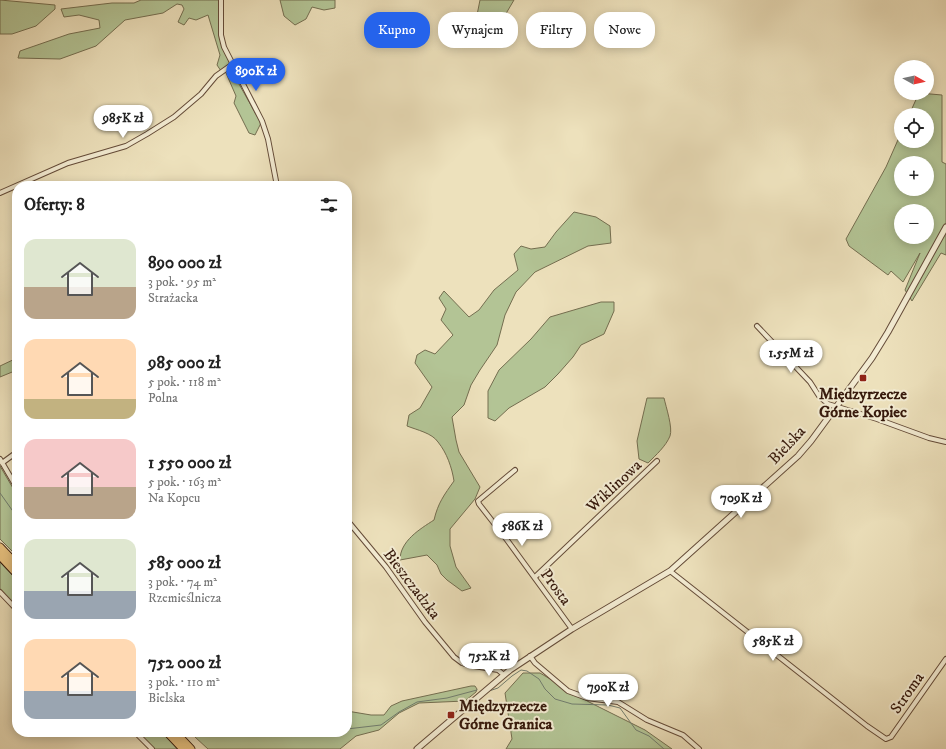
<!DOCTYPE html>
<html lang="pl">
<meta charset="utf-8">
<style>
:root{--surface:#fff;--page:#f6f6f6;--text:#222;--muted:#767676;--accent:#2563eb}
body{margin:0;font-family:"IM FELL DW Pica",serif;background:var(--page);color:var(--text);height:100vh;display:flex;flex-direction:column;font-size:15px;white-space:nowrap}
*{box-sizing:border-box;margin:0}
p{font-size:13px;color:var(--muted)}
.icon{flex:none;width:22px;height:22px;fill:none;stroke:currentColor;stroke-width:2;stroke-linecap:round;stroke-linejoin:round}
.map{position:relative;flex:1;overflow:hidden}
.drawer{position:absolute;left:12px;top:181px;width:340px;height:556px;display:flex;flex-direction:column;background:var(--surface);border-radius:16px;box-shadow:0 2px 10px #0003}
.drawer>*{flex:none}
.top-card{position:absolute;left:364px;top:12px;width:380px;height:36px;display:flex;gap:8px}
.needle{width:26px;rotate:98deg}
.buttons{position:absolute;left:894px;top:60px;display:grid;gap:8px}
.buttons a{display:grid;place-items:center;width:40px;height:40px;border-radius:50%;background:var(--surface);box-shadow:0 2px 10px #0003;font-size:20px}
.price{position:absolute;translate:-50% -34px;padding:0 9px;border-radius:14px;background:#fff;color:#222;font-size:13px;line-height:26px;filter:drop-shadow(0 1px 2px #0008)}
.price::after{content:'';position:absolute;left:50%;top:24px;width:12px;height:9px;margin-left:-6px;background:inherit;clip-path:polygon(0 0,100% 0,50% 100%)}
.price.selected{background:var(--accent);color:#fff}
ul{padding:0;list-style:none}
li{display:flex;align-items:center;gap:12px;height:100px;padding:0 12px}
li span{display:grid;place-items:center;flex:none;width:112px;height:80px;border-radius:12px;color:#555}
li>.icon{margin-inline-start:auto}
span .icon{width:48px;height:48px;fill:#fffc;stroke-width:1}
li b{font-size:17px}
h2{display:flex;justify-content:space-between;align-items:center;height:48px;padding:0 12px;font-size:17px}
.chip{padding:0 14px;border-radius:16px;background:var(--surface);box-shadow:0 2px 10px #0003;font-size:14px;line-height:36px}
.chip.selected{background:var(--accent);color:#fff}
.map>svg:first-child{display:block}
.green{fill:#b3c495;stroke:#746e50;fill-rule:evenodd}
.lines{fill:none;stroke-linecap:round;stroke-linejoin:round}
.stream{stroke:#717c6d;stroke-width:1}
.minor-casing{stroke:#644b38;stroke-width:6}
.tertiary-casing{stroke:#644b38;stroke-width:7}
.motorway-casing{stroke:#36190c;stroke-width:9}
.minor{stroke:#f3ecd3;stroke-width:4}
.tertiary{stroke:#f3ecd3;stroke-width:5}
.motorway{stroke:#e6c07e;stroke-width:7}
.poi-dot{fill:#8f2418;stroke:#f3ecd3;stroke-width:1.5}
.labels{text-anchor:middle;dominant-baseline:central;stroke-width:4;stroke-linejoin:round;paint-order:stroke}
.poi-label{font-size:16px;font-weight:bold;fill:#36190c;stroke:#f3ecd3}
.street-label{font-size:16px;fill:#36190c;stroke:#f3ecd3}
</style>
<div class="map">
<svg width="946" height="749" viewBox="0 0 946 749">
<rect width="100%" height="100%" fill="#ede1bc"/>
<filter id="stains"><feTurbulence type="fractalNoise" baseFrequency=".005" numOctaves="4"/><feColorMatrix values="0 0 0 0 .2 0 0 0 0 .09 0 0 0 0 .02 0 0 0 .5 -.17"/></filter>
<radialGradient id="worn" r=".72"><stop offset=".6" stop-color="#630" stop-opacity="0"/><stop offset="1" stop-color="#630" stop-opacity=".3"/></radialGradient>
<path class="green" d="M0,0L55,5V9L36,26L12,34H0Z
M141,0H220L223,48L230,63L228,67L221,71L217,65L220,55L208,15L196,20L189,18L184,25L178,22L184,9L182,5L177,4L163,13L125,20L96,46L60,59L18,58L20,51L69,34L100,28L99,20L79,15L64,17L61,9L112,3H134Z
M280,0H335V8L324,10L312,7L306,19L295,25L284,16Z
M480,0H514L491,39H484L474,30Z
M226,73L235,77L261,123L255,135L249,133L234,103L236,96Z
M919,93L942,95V162L946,164V255L941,253L912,301L905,290L920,253L903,282L891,271L888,275L849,246L846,239L886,167L901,133V141H927V115H909ZM901,163H927V189H901ZM901,211H927V237H901Z
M574,212L596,217L610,226L611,243L588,246L535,272L516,292L505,315L497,345L480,370L471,385L464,405L452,417L456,440L459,452L480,487L475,499L450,529V546L456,567L471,588L462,591L447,580L441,574L437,565L427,555L400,560C400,541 420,529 434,520C438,503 444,495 454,481C452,468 447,453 438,442C432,433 417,430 407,426L409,415L420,408L432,387L415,363L417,355L425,350L435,354L453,335L441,320L446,309L439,298L444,291L469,317L479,310L494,290L518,270L514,254L521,246L531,249L545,247L556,232Z
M601,302H614V311L604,334L581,345L573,357L558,374L545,387L509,408L495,421L488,418V391L499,370L531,339L550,317Z
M17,358V370L0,377V366Z
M647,398H664C666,407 673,428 670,436C666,446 656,455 648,463L639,459L637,441Z
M0,466L17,495V556L0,539Z
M0,562L17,580V607L0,590Z
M523,673H540L589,702L645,730L672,749H506L512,739L505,693Z
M471,686H475L477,689L476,692L465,701L419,703L399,713L379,730L356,736L340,749H208L195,737L193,732H347V711L371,715H384L391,706L402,701Z
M138,732H161L178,749H154Z"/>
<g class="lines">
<path class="stream" d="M0,493L17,517
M489,691L498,688L512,676L521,670L527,671L539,679L545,689L555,699L572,704L608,705L620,708L636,730L649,736L664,749
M347,729L381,725L399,712L417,702L447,698L477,690"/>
<g class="minor-casing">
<path id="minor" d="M221,0V35L224,47L262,121L268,139L277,186
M0,193L68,163L126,146L147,134L174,117L201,94L216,76L233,64
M757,326L810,382L819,396L828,404L877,419L929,438L946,442
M0,459L17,488
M2,463L17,452
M515,470L478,501L479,504L507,540L572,629
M347,520L386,567L425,622L454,657L462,663L468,665L498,670L504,675
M670,571L867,726L886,739L891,737L946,659
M535,577L657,461
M0,592L17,610
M530,656L535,663L568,691L587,698L618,702L647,720L683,735L699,749
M135,732L152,749"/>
</g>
<g class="tertiary-casing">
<path id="tertiary" d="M417,749L510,670L572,629L670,571L798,456L811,441L872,358L888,332L946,227"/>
</g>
<g class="motorway-casing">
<path id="motorway" d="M0,547L17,565
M0,556L17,574
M167,732L183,749
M175,732L191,749"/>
</g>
<use href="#minor" class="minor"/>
<use href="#tertiary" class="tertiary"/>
<use href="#motorway" class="motorway"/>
</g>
<g class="poi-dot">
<rect x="859" y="374" width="8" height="8" rx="2"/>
<rect x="447" y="711" width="8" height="8" rx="2"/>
</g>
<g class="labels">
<g class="poi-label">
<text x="863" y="394">Międzyrzecze<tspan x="863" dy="18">Górne Kopiec</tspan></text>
<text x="459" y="706" text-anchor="start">Międzyrzecze<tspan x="459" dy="18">Górne Granica</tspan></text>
</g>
<g class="street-label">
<text transform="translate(787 445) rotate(-47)">Bielska</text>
<text transform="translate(614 486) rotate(-43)">Wiklinowa</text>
<text transform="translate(412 584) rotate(53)">Bieszczadzka</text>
<text transform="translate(556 587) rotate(54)">Prosta</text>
<text transform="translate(907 693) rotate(-55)">Stroma</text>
</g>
</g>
<rect width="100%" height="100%" filter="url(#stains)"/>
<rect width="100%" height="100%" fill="url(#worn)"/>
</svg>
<div class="buttons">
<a><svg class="needle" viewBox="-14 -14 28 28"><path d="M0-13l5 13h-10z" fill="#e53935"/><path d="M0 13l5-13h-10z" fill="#767676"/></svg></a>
<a><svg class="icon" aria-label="locate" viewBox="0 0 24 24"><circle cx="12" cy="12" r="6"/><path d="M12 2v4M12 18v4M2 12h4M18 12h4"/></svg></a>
<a>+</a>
<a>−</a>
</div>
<b class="price selected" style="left:256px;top:92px">890K zł</b>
<b class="price" style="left:123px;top:139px">985K zł</b>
<b class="price" style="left:791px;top:374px">1.55M zł</b>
<b class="price" style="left:741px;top:519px">709K zł</b>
<b class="price" style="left:522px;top:547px">586K zł</b>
<b class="price" style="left:773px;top:662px">585K zł</b>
<b class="price" style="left:489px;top:677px">752K zł</b>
<b class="price" style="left:608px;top:708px">790K zł</b>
<div class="top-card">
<a class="chip selected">Kupno</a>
<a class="chip">Wynajem</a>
<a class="chip">Filtry</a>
<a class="chip">Nowe</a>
</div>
<section class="drawer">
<h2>Oferty: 8<svg class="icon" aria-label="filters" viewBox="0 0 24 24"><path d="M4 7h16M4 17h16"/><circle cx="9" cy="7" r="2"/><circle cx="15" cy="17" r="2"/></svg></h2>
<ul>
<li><span style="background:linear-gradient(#dfe7d0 60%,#b9a48a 0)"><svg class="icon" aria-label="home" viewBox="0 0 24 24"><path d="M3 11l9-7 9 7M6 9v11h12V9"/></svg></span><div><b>890 000 zł</b><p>3 pok. · 95 m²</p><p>Strażacka</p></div></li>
<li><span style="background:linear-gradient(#ffd9b3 75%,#c2b280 0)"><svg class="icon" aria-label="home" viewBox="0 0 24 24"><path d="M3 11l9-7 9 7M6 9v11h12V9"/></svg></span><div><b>985 000 zł</b><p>5 pok. · 118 m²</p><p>Polna</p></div></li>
<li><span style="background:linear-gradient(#f6c9c9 60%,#b9a48a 0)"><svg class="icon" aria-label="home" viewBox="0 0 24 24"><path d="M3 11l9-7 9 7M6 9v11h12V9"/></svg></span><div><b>1 550 000 zł</b><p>5 pok. · 163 m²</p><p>Na Kopcu</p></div></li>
<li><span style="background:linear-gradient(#dfe7d0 65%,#9aa5b1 0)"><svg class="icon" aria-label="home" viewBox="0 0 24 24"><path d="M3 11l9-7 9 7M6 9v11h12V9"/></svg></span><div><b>585 000 zł</b><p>3 pok. · 74 m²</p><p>Rzemieślnicza</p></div></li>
<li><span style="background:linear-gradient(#ffd9b3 65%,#9aa5b1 0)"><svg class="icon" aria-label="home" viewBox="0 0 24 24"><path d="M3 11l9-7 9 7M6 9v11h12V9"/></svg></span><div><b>752 000 zł</b><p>3 pok. · 110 m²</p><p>Bielska</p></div></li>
</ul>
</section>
</div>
